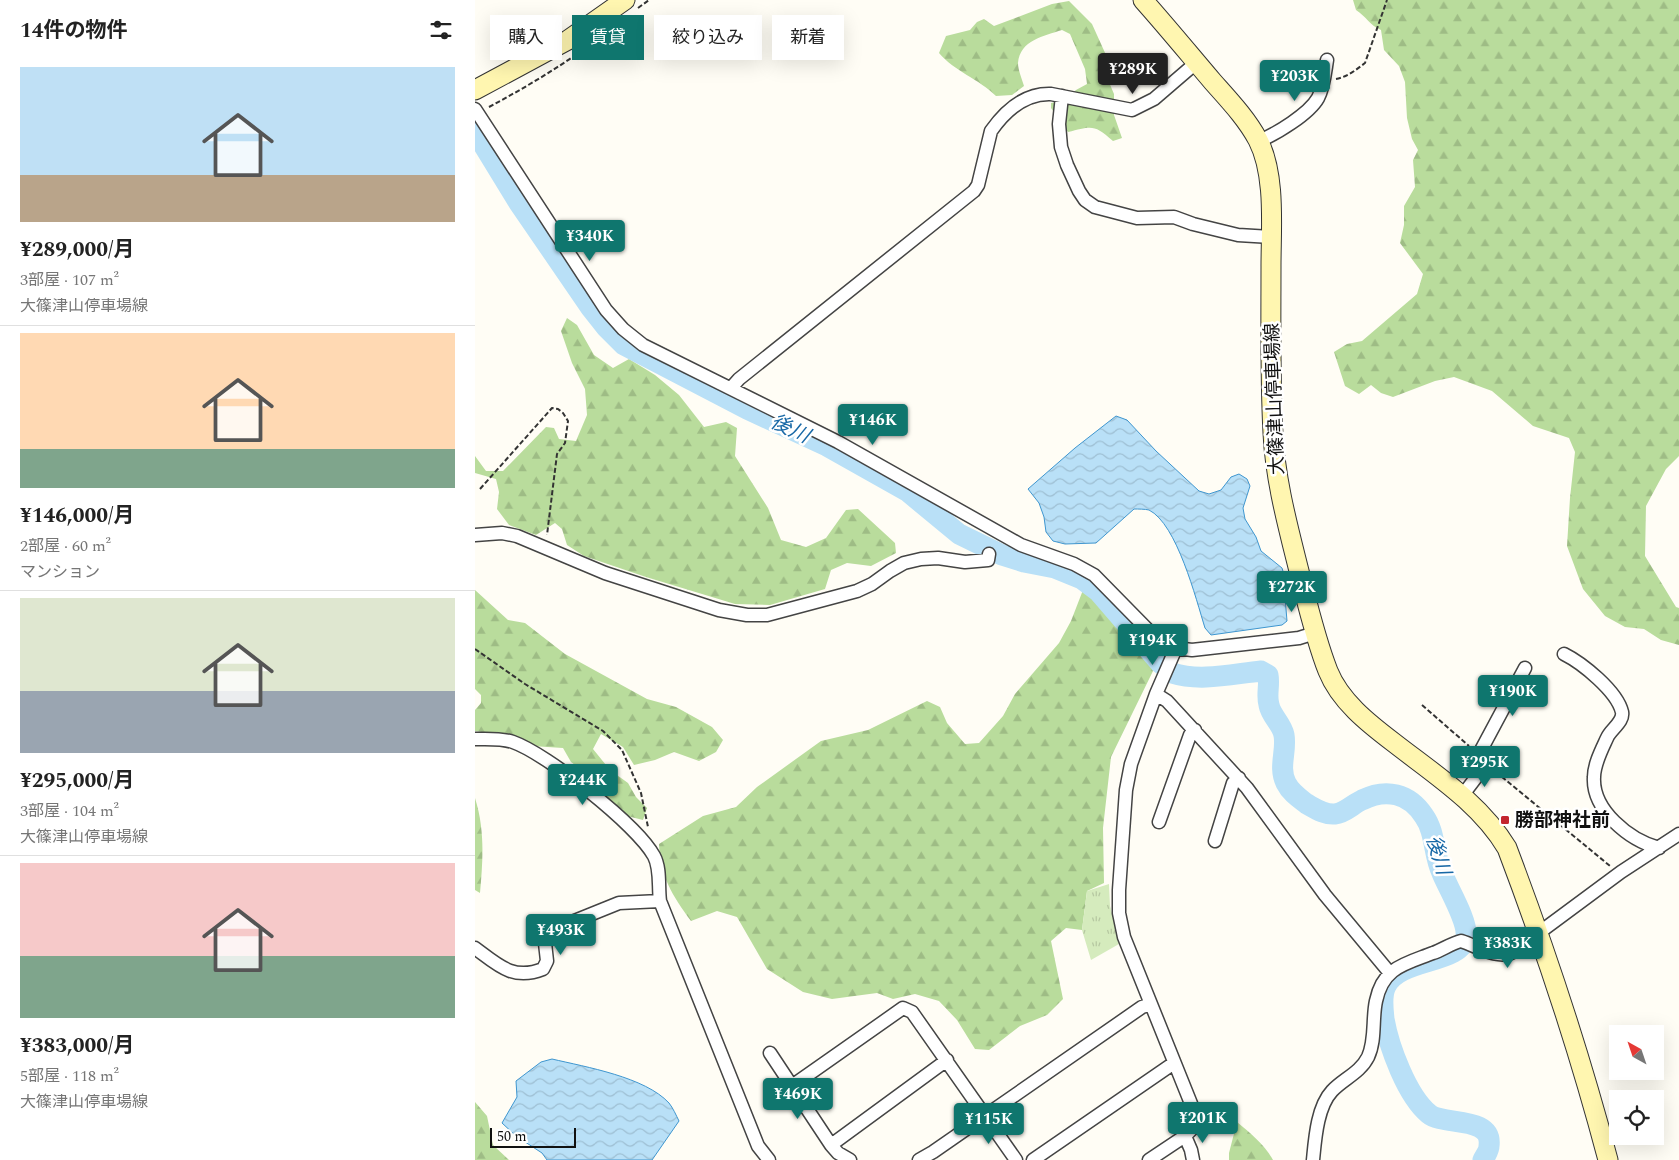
<!DOCTYPE html>
<html lang="ja">
<meta charset="utf-8">
<style>
:root{--surface:#fff;--page:#f2f2f2;--text:#222;--muted:#767676;--line:#e0e0e0;--accent:#0f766e}
body{margin:0;font-family:Spectral,"Noto Sans JP",serif;background:var(--page);color:var(--text);height:100vh;display:flex;flex-direction:column;font-size:19px;white-space:nowrap}
*{box-sizing:border-box;margin:0}
p{font-size:16px;color:var(--muted)}
.icon{flex:none;width:28px;height:28px;fill:none;stroke:currentColor;stroke-width:2;stroke-linecap:round;stroke-linejoin:round}
.map{position:relative;flex:1;overflow:hidden}
.side{display:flex;flex-direction:column;background:var(--surface);width:475px}
.side>*{flex:none}
.hud{position:absolute;left:15px;top:15px;width:475px;height:45px;display:flex;gap:10px}
.needle{width:32px;rotate:320deg}
.buttons{position:absolute;left:1134px;top:1025px;display:grid;gap:10px}
.buttons a{display:grid;place-items:center;width:55px;height:55px;border-radius:0px;background:var(--surface);box-shadow:0 5px 20px #0002;font-size:25px}
.scale{position:absolute;left:15px;bottom:12px;width:86px;box-sizing:border-box;padding-left:5px;border:2px solid #111;border-top:0;font-size:14px;line-height:18px;white-space:nowrap;color:#111;-webkit-text-stroke:4px #fff;paint-order:stroke}
.price{position:absolute;translate:-50% -42px;padding:0 11px;border-radius:5px;background:var(--accent);color:#fff;font-size:16px;line-height:32px;filter:drop-shadow(0 1px 2px #0008)}
.price::after{content:'';position:absolute;left:50%;top:30px;width:15px;height:11px;margin-left:-8px;background:inherit;clip-path:polygon(0 0,100% 0,50% 100%)}
.price.on{background:#222;color:#fff}
ul{padding:0;list-style:none}
li{display:grid;align-content:center;gap:10px;height:265px;padding:0 20px}
li+li{border-top:1px solid var(--line)}
li span{display:grid;place-items:center;height:155px;border-radius:0px;color:#555}
li>.icon{margin-inline-start:auto}
span .icon{width:90px;height:90px;fill:#fffc;stroke-width:1}
li b{font-size:21px}
h2{display:flex;justify-content:space-between;align-items:center;height:60px;padding:0 20px;font-size:21px}
.pill{padding:0 18px;border-radius:0px;background:var(--surface);box-shadow:0 5px 20px #0002;font-size:18px;line-height:45px}
.pill.on{background:var(--accent);color:#fff}
main{display:flex;flex:1;min-height:0}
.map>svg:first-child{display:block}
.forest{fill:url(#forest-firs)}
.park{fill:url(#park-tufts)}
.water{fill:url(#water-waves);stroke:#3f96cf}
.lines{fill:none;stroke-linecap:round;stroke-linejoin:round}
.river{stroke:#b9e0f7;stroke-width:21}
.street-casing{stroke:#444;stroke-width:15}
.secondary-casing{stroke:#333;stroke-width:21}
.path{stroke:#333;stroke-width:2;stroke-dasharray:5 2.5;stroke-linecap:butt}
.street{stroke:#fff;stroke-width:12}
.secondary{stroke:#fff6b0;stroke-width:19}
.poi-dot{fill:#c4262e;stroke:#fff;stroke-width:2}
.labels{text-anchor:middle;dominant-baseline:central;stroke-width:5;stroke-linejoin:round;paint-order:stroke}
.street-label{font-size:19px;fill:#111;stroke:#fff}
.poi-label{font-size:19px;font-weight:bold;fill:#111;stroke:#fff;text-anchor:start}
.water-label{font-size:20px;font-style:italic;fill:#1768a6;stroke:#fff}
</style>
<main>
<section class="side">
<h2>14件の物件<svg class="icon" aria-label="filters" viewBox="0 0 24 24"><path d="M4 7h16M4 17h16"/><circle cx="9" cy="7" r="2"/><circle cx="15" cy="17" r="2"/></svg></h2>
<ul>
<li><span style="background:linear-gradient(#bfe0f5 70%,#b9a48a 0)"><svg class="icon" aria-label="home" viewBox="0 0 24 24"><path d="M3 11l9-7 9 7M6 9v11h12V9"/></svg></span><div><b>¥289,000/月</b><p>3部屋 · 107 m²</p><p>大篠津山停車場線</p></div></li>
<li><span style="background:linear-gradient(#ffd9b3 75%,#7fa58c 0)"><svg class="icon" aria-label="home" viewBox="0 0 24 24"><path d="M3 11l9-7 9 7M6 9v11h12V9"/></svg></span><div><b>¥146,000/月</b><p>2部屋 · 60 m²</p><p>マンション</p></div></li>
<li><span style="background:linear-gradient(#dfe7d0 60%,#9aa5b1 0)"><svg class="icon" aria-label="home" viewBox="0 0 24 24"><path d="M3 11l9-7 9 7M6 9v11h12V9"/></svg></span><div><b>¥295,000/月</b><p>3部屋 · 104 m²</p><p>大篠津山停車場線</p></div></li>
<li><span style="background:linear-gradient(#f6c9c9 60%,#7fa58c 0)"><svg class="icon" aria-label="home" viewBox="0 0 24 24"><path d="M3 11l9-7 9 7M6 9v11h12V9"/></svg></span><div><b>¥383,000/月</b><p>5部屋 · 118 m²</p><p>大篠津山停車場線</p></div></li>
</ul>
</section>
<div class="map">
<svg width="1204" height="1160" viewBox="0 0 1204 1160">
<defs>
<pattern id="forest-firs" width="22" height="20" patternUnits="userSpaceOnUse" patternTransform="scale(1.25)"><rect width="22" height="20" fill="#b9dc9c"/><path d="M5 1l3.5 6h-7zM16 11l3.5 6h-7z" fill="#9ebc85"/></pattern>
<pattern id="park-tufts" width="24" height="20" patternUnits="userSpaceOnUse" patternTransform="scale(1.25)"><rect width="24" height="20" fill="#d5ebbd"/><path d="M3 7l-1-3M5 7V3M7 7l1-3M15 17l-1-3M17 17v-4M19 17l1-3" fill="none" stroke="#b6c8a1"/></pattern>
<pattern id="water-waves" width="16" height="10" patternUnits="userSpaceOnUse" patternTransform="scale(1.25)"><rect width="16" height="10" fill="#b9e0f7"/><path d="M0 5q4-4 8 0t8 0" fill="none" stroke="#9ebfd3"/></pattern>
</defs>
<rect width="100%" height="100%" fill="#fffdf5"/>
<path class="forest" d="M878,0H1204V456L1191,469L1171,506L1170,556L1201,607L1204,608V645L1186,640L1169,629L1150,627L1130,616L1108,589L1092,546L1095,498L1100,452L1094,438L1058,426L1017,391L979,377L960,381L918,397L906,393L896,385L884,394L870,386L859,352L872,344L887,341L942,294L948,274L925,243L929,225V206L940,187L938,160L943,150L937,139L932,118L930,82L924,66L909,50L906,30C894,25 892,17 881,10Z
M594,1L617,24L631,55L628,68L639,94V115L647,138L638,141C619,124 617,126 593,132L576,108V103L590,100L601,90L612,84L610,69L595,34L587,30C569,36 545,40 543,63C543,70 547,79 549,86L537,95L521,96C504,79 479,71 464,53L471,36L495,30L502,22L509,19L519,26L577,4Z
M92,318L102,325L119,355L138,368L154,359L180,375L204,395L229,427L251,422L262,428L260,456L293,508L306,540L331,547L351,538L371,510L383,509L420,543L421,553L396,566L372,563L356,570L350,589L295,605L260,604L171,577L109,556L92,545L87,529L80,523L61,535L34,525L22,509L24,492L21,479L0,473V456L11,471H28L71,427L79,428L84,439L101,441L112,415L110,389L97,363L86,331Z
M0,590L33,620L50,623L90,654L172,699L201,707L237,727L248,740L241,752L224,761L199,752L180,760L159,765L148,747L126,734L118,749L135,770L153,783L161,797L172,808L168,820L148,815L125,790L119,779L96,762L88,748L57,746L26,735L0,731V710L6,703V695L0,689Z
M608,590L619,593L642,617L674,657L678,671L636,757L628,828L629,883L612,891L607,930L591,928L576,941L588,999L572,1015L545,1026L514,1050L500,1049L482,1020L464,1001L440,994L418,999L402,993L357,999L328,992L292,969L262,917L242,911L216,921C197,895 185,876 184,844L228,816L261,807L282,787L346,741L393,730L452,701L465,707L472,723L490,744L504,743L528,716L540,694L584,643L596,621Z
M0,798C10,830 8,859 5,893L0,890Z
M0,1102L12,1116L18,1145L34,1160H0Z
M762,1122C775,1133 790,1145 798,1160H754V1153Z"/>
<path class="park" d="M634,884L635,906L644,944L616,960L607,930L612,891Z"/>
<path class="water" d="M641,416L652,420L681,451L724,491L734,494L746,490L756,477L764,474L772,479L775,486L768,508L770,519L781,537L786,551L807,568L815,594L810,597L812,621L807,625L736,635L730,628C721,599 702,524 674,510C670,509 663,509 659,509L621,543L590,544L578,541L571,532L569,517L564,503L553,489L600,448Z
M77,1059C111,1067 170,1077 194,1103C198,1108 201,1115 204,1121L177,1160H72L67,1153L41,1136L27,1123L42,1097L41,1081L66,1062Z"/>
<g class="lines">
<path class="river" d="M0,131L44,203L116,308L131,327L149,345L272,409L352,446L432,491L484,534L527,555L549,562L580,568L607,579L623,591L686,664
M697,673C725,682 757,674 786,671L793,675C795,685 791,695 794,705C796,716 807,724 809,735C812,751 803,767 811,783C816,793 824,798 832,804C841,809 850,815 860,814C870,813 878,804 887,800C911,788 934,793 949,816C961,833 958,854 967,873C973,888 993,921 991,936C987,965 925,957 911,986C906,995 908,1009 909,1019C914,1047 932,1096 954,1114C968,1126 1018,1115 1014,1146C1014,1151 1010,1156 1008,1160"/>
<g class="street-casing">
<path id="street" d="M587,96L584,124L586,147L592,165L604,191L610,200L620,207L662,218L699,217L718,224L763,235L796,237
M0,109L131,310L148,329L168,345L363,442L546,545L599,564L619,575L675,632L689,643L701,648L717,650L824,638L840,633
M784,141C801,134 834,114 843,98C849,87 850,72 852,60
M256,388L264,379L499,191L503,185L516,131C530,111 550,93 576,94L657,110L679,99L722,62
M0,535L27,533L42,536L130,573L244,610L272,615H292L382,591L397,584L415,571L429,563L446,559L463,558L490,562L513,560L514,554
M1089,654C1107,663 1142,691 1147,712C1149,722 1136,729 1132,738C1127,749 1119,764 1119,777C1117,810 1154,840 1184,848
M681,694L692,701L772,788L850,895L914,972
M0,739C13,739 26,738 38,742C72,754 162,825 179,856C186,869 183,887 185,901L283,1146L294,1160
M987,796L1012,763L1004,754L1050,668
M684,822L715,735L720,730
M740,841L758,783L764,778
M0,948C23,965 38,981 68,969L72,961L70,943L72,935L82,928L144,903L185,901
M295,1053L356,1145L363,1153L375,1160
M317,1086L428,1008L437,1012L541,1160
M710,1136L716,1150L718,1160
M356,1145L472,1060
M444,1160L458,1152L667,1007L676,1004
M558,1160L699,1063
M674,1160L710,1136L721,1125V1116L649,937L644,913V890L651,790L656,764L681,694L701,648
M838,1160C840,1140 842,1107 857,1091C868,1079 885,1073 893,1057C901,1040 897,1019 901,1001C908,967 930,964 958,953C967,950 977,943 986,941C1002,946 1022,960 1038,952L1146,872L1204,834"/>
</g>
<g class="secondary-casing">
<path id="secondary" d="M668,0C692,27 715,55 738,82C754,100 772,119 783,140C801,175 796,228 796,266C796,321 795,377 798,433C800,478 812,523 823,567C832,602 840,638 853,671C865,701 893,723 918,742C959,774 1005,803 1032,848C1071,951 1105,1054 1133,1160
M0,90L93,40L150,0"/>
</g>
<path class="path" d="M163,8L174,0
M861,79C872,77 881,70 890,63L912,0
M14,107C57,84 98,59 136,29
M5,489L77,408L83,409L88,413L93,421L90,443L82,454L72,535
M0,649L50,684L128,731L147,750L166,793L173,827
M947,705L994,746
M1021,772L1135,866"/>
<use href="#street" class="street"/>
<use href="#secondary" class="secondary"/>
</g>
<rect class="poi-dot" x="1025" y="815" width="10" height="10" rx="2.5"/>
<g class="labels">
<g class="street-label">
<text transform="translate(800 399) rotate(-92)">大篠津山停車場線</text>
</g>
<g class="poi-label">
<text x="1040" y="820">勝部神社前</text>
</g>
<g class="water-label">
<text transform="translate(315 429) rotate(25)">後川</text>
<text transform="translate(963 855) rotate(73)">後川</text>
</g>
</g>
</svg>
<div class="buttons">
<a><svg class="needle" viewBox="-14 -14 28 28"><path d="M0-13l5 13h-10z" fill="#e53935"/><path d="M0 13l5-13h-10z" fill="#767676"/></svg></a>
<a><svg class="icon" aria-label="locate" viewBox="0 0 24 24"><circle cx="12" cy="12" r="6"/><path d="M12 2v4M12 18v4M2 12h4M18 12h4"/></svg></a>
</div>
<div class="scale">50 m</div>
<b class="price on" style="left:658px;top:95px">¥289K</b>
<b class="price" style="left:820px;top:102px">¥203K</b>
<b class="price" style="left:115px;top:262px">¥340K</b>
<b class="price" style="left:398px;top:446px">¥146K</b>
<b class="price" style="left:817px;top:613px">¥272K</b>
<b class="price" style="left:678px;top:666px">¥194K</b>
<b class="price" style="left:1038px;top:717px">¥190K</b>
<b class="price" style="left:1010px;top:788px">¥295K</b>
<b class="price" style="left:108px;top:806px">¥244K</b>
<b class="price" style="left:86px;top:956px">¥493K</b>
<b class="price" style="left:1033px;top:969px">¥383K</b>
<b class="price" style="left:323px;top:1120px">¥469K</b>
<b class="price" style="left:728px;top:1144px">¥201K</b>
<b class="price" style="left:514px;top:1145px">¥115K</b>
<div class="hud">
<a class="pill">購入</a>
<a class="pill on">賃貸</a>
<a class="pill">絞り込み</a>
<a class="pill">新着</a>
</div>
</div>
</main>
